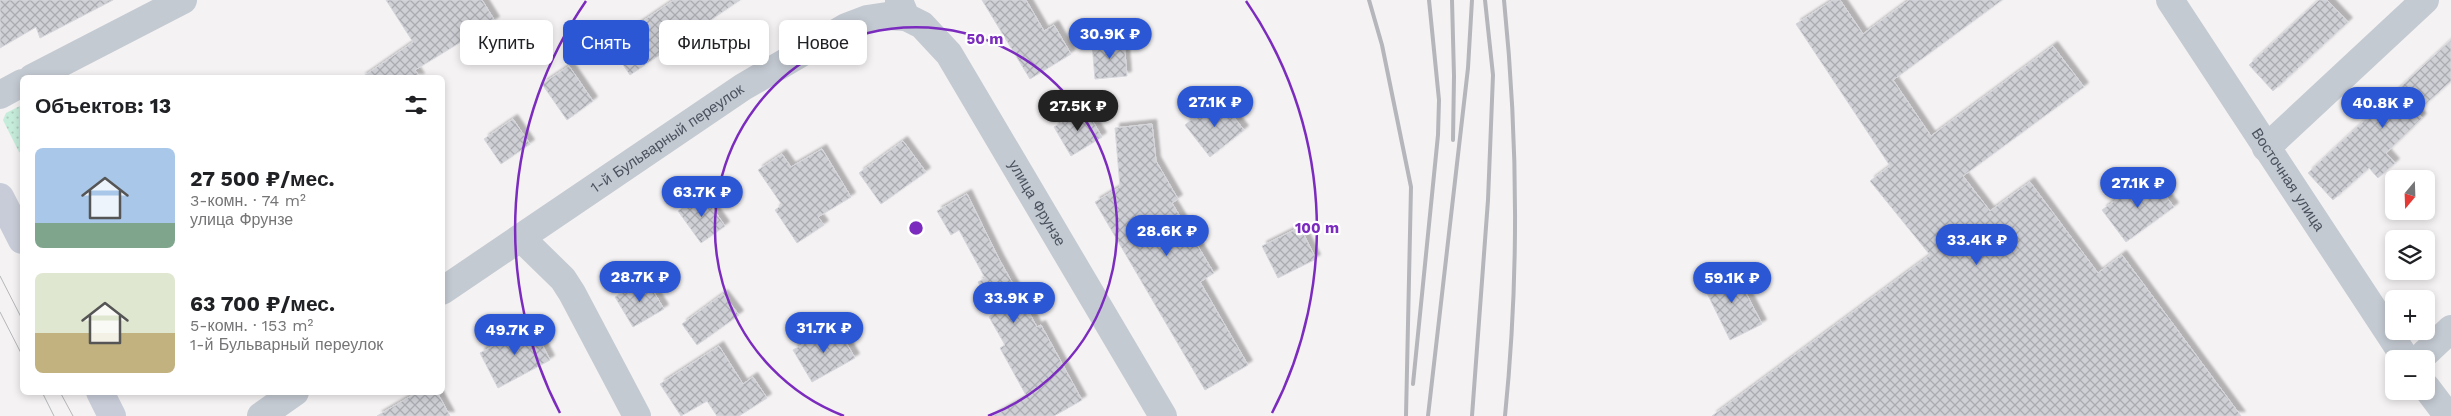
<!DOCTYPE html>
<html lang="ru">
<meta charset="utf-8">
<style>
:root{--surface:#fff;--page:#f6f6f6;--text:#202124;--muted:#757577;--accent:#2b57d4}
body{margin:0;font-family:"Work Sans",sans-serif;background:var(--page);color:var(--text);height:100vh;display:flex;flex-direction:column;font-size:19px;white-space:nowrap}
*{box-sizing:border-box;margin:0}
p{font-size:16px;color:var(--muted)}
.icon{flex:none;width:28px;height:28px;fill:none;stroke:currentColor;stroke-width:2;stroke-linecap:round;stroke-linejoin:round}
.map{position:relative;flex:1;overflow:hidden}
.sheet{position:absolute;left:20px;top:75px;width:425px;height:320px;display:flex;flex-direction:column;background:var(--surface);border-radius:8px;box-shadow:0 2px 8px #0003}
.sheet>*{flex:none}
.banner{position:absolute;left:460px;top:20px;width:475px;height:45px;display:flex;gap:10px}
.needle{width:32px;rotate:199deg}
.buttons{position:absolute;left:2385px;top:170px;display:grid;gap:10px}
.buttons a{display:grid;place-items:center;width:50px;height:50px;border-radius:8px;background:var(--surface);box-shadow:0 2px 8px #0003;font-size:25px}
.price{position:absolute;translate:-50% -42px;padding:0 11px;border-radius:18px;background:var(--accent);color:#fff;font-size:16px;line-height:32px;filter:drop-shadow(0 1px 2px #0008)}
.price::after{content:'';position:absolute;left:50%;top:30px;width:15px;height:11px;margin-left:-8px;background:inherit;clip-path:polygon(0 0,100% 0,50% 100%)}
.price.on{background:#222;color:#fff}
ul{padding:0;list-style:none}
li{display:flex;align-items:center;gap:15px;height:125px;padding:0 15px}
li span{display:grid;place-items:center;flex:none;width:140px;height:100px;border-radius:8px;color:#555}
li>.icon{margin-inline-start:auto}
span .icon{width:60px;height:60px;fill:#fffc;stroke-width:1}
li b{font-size:21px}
h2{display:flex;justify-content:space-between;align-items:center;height:60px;padding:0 15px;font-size:21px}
.tag{padding:0 18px;border-radius:8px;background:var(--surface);box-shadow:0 2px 8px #0003;font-size:18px;line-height:45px}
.tag.on{background:var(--accent);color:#fff}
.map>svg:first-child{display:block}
.grass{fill:url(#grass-dots)}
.building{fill:url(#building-cross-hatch);stroke:#d6d7dc;filter:url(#shadow)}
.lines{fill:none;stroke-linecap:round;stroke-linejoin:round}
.street{stroke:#c4cad2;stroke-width:28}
.secondary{stroke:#c7ccd8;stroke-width:28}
.tram{stroke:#b5b6bb;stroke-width:1}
.rail{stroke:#b5b6bb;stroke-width:4}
.ring{fill:none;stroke:#7b2cbf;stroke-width:2.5}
.labels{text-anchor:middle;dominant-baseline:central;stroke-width:4.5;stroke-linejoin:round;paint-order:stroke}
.street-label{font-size:15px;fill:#4b525e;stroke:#fff}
.centre{fill:#7b2cbf;stroke:#fff;stroke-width:2.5}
.ring-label{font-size:15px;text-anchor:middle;font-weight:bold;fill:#7b2cbf;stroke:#fff;stroke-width:4.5;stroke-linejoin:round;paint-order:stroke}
</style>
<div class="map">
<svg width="2451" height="416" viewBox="0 0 2451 416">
<defs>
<pattern id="grass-dots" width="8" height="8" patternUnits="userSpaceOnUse" patternTransform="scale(1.25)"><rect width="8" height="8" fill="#c6ecdb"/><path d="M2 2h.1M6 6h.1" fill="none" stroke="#acccbe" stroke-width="1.8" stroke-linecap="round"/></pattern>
<pattern id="building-cross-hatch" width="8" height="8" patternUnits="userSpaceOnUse" patternTransform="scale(1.25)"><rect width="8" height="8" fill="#cfd0d6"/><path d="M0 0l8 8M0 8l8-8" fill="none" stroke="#aaabb1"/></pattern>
<filter id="shadow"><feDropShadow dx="4.5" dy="-4.5" stdDeviation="1" flood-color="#0004"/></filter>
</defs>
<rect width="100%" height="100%" fill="#f4f2f2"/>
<path class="grass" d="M22,105V153L19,152L3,120L6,113Z"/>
<path class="building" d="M0,0H113L40,38L36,27L0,48Z
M386,0H482L495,21L415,70L420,78H361L413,42Z
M674,0H740L630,75L609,44Z
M982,0H1026L1044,31L1054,25L1071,54L1030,79Z
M1833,0H1840L1863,34L1909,0H2002L1893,80L1931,136L2053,46L2084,87L1963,176L1990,211L2030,182L2098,273L2122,255L2241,416H1712L1930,255L1870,181L1890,166L1796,24Z
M2319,0H2327L2348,22L2273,91L2249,65Z
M2451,40V81L2417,112L2422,118L2386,153L2395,163L2378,178L2369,168L2333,200L2308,173Z
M1124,41L1127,76L1095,79L1092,44Z
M569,66L593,101L567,120L542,84Z
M1219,98L1244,130L1210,157L1185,125Z
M1085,108L1102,137L1071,156L1054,127Z
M513,119L530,144L501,164L484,139Z
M1152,124L1156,161L1178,199L1172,203L1214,273L1200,282L1248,365L1205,390L1095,202L1120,187L1115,128Z
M903,141L926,172L881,204L859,173Z
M822,149L851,197L818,217L824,225L797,243L775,210L782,205L758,170L782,154L791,167Z
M2150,175L2174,207L2126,242L2102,210Z
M703,194L725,226L701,243L678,211Z
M967,194L999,259L1037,327L1041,325L1082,400L1054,416H993L1027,397L1000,348L1005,345L989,317L995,313L978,282L985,278L959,230L951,235L937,211Z
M1300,227L1316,259L1278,278L1262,246Z
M1733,268L1762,324L1730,340L1702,283Z
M646,279L664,309L633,327L615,297Z
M723,294L739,315L697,345L682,324Z
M532,325L550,360L498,388L480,353Z
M836,325L855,358L812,382L793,350Z
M719,346L743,384L753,377L767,398L739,416H717L707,401L681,416L660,384Z
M418,392H437L450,416H377Z"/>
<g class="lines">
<g class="street">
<path id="s1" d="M2170,0L2406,359"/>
<path id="s2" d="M899,1L906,17L922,25L949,54L1163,416"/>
<path d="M32,78L183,0"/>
<path d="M0,95L22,83"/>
<path d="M2266,148L2425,0"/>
<path d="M521,238L563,279L572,293L637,416"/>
<path id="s3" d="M442,291L743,87L846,27L867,19L887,16L906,17"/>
<path d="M2419,359L2451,329"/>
<path d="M2426,387L2448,416"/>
<path d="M261,416L295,392"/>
</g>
<path class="secondary" d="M0,197L22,240
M100,392L112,416"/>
<path class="tram" d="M0,276L22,319
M0,312L22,355
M42,392L54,416
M60,392L73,416"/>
<path class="rail" d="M1369,0L1382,45L1411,187L1406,416
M1452,0L1454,76L1453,140
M1504,0C1518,138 1519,278 1505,416
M1413,384L1438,135L1439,100L1429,0
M1428,416L1468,68L1472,0
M1472,416L1488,200L1493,75L1485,0"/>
</g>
<g class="ring">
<path d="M844 416A201 201 0 1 1 988 416"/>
<path d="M560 413A401 401 0 0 1 586 1M1246 1A401 401 0 0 1 1272 413"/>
</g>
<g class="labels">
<g class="street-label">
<text stroke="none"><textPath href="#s3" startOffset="272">1-й Бульварный переулок</textPath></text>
<text stroke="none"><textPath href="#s1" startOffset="215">Восточная улица</textPath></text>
<text stroke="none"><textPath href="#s2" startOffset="248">улица Фрунзе</textPath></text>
</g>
</g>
<circle cx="916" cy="228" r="8" class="centre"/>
<g class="ring-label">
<text x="985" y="44">50 m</text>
<text x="1317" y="233">100 m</text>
</g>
</svg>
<div class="buttons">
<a><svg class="needle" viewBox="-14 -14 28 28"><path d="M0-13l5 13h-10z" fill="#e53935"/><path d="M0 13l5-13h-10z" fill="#757577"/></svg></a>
<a><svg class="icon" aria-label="layers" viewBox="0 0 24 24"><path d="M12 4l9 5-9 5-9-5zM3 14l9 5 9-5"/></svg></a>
<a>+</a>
<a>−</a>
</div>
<b class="price" style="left:1110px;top:60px">30.9K ₽</b>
<b class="price" style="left:1215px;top:128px">27.1K ₽</b>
<b class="price" style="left:2383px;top:129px">40.8K ₽</b>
<b class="price on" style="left:1078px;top:132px">27.5K ₽</b>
<b class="price" style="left:2138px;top:209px">27.1K ₽</b>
<b class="price" style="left:702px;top:218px">63.7K ₽</b>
<b class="price" style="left:1167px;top:257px">28.6K ₽</b>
<b class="price" style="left:1977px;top:266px">33.4K ₽</b>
<b class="price" style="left:640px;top:303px">28.7K ₽</b>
<b class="price" style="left:1732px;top:304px">59.1K ₽</b>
<b class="price" style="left:1014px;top:324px">33.9K ₽</b>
<b class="price" style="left:824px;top:354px">31.7K ₽</b>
<b class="price" style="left:515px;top:356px">49.7K ₽</b>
<div class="banner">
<a class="tag">Купить</a>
<a class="tag on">Снять</a>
<a class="tag">Фильтры</a>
<a class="tag">Новое</a>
</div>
<section class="sheet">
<h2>Объектов: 13<svg class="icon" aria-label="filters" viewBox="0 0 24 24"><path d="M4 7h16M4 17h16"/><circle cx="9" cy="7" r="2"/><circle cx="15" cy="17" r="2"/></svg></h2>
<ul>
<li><span style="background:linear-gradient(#a9c7e8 75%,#7fa58c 0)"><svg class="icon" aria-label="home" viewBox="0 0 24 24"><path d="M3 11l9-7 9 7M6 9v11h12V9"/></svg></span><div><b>27 500 ₽/мес.</b><p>3-комн. · 74 m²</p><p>улица Фрунзе</p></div></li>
<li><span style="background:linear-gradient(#dfe7d0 60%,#c2b280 0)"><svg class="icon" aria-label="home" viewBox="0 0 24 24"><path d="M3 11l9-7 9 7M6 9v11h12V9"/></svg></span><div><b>63 700 ₽/мес.</b><p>5-комн. · 153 m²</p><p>1-й Бульварный переулок</p></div></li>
</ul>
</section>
</div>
